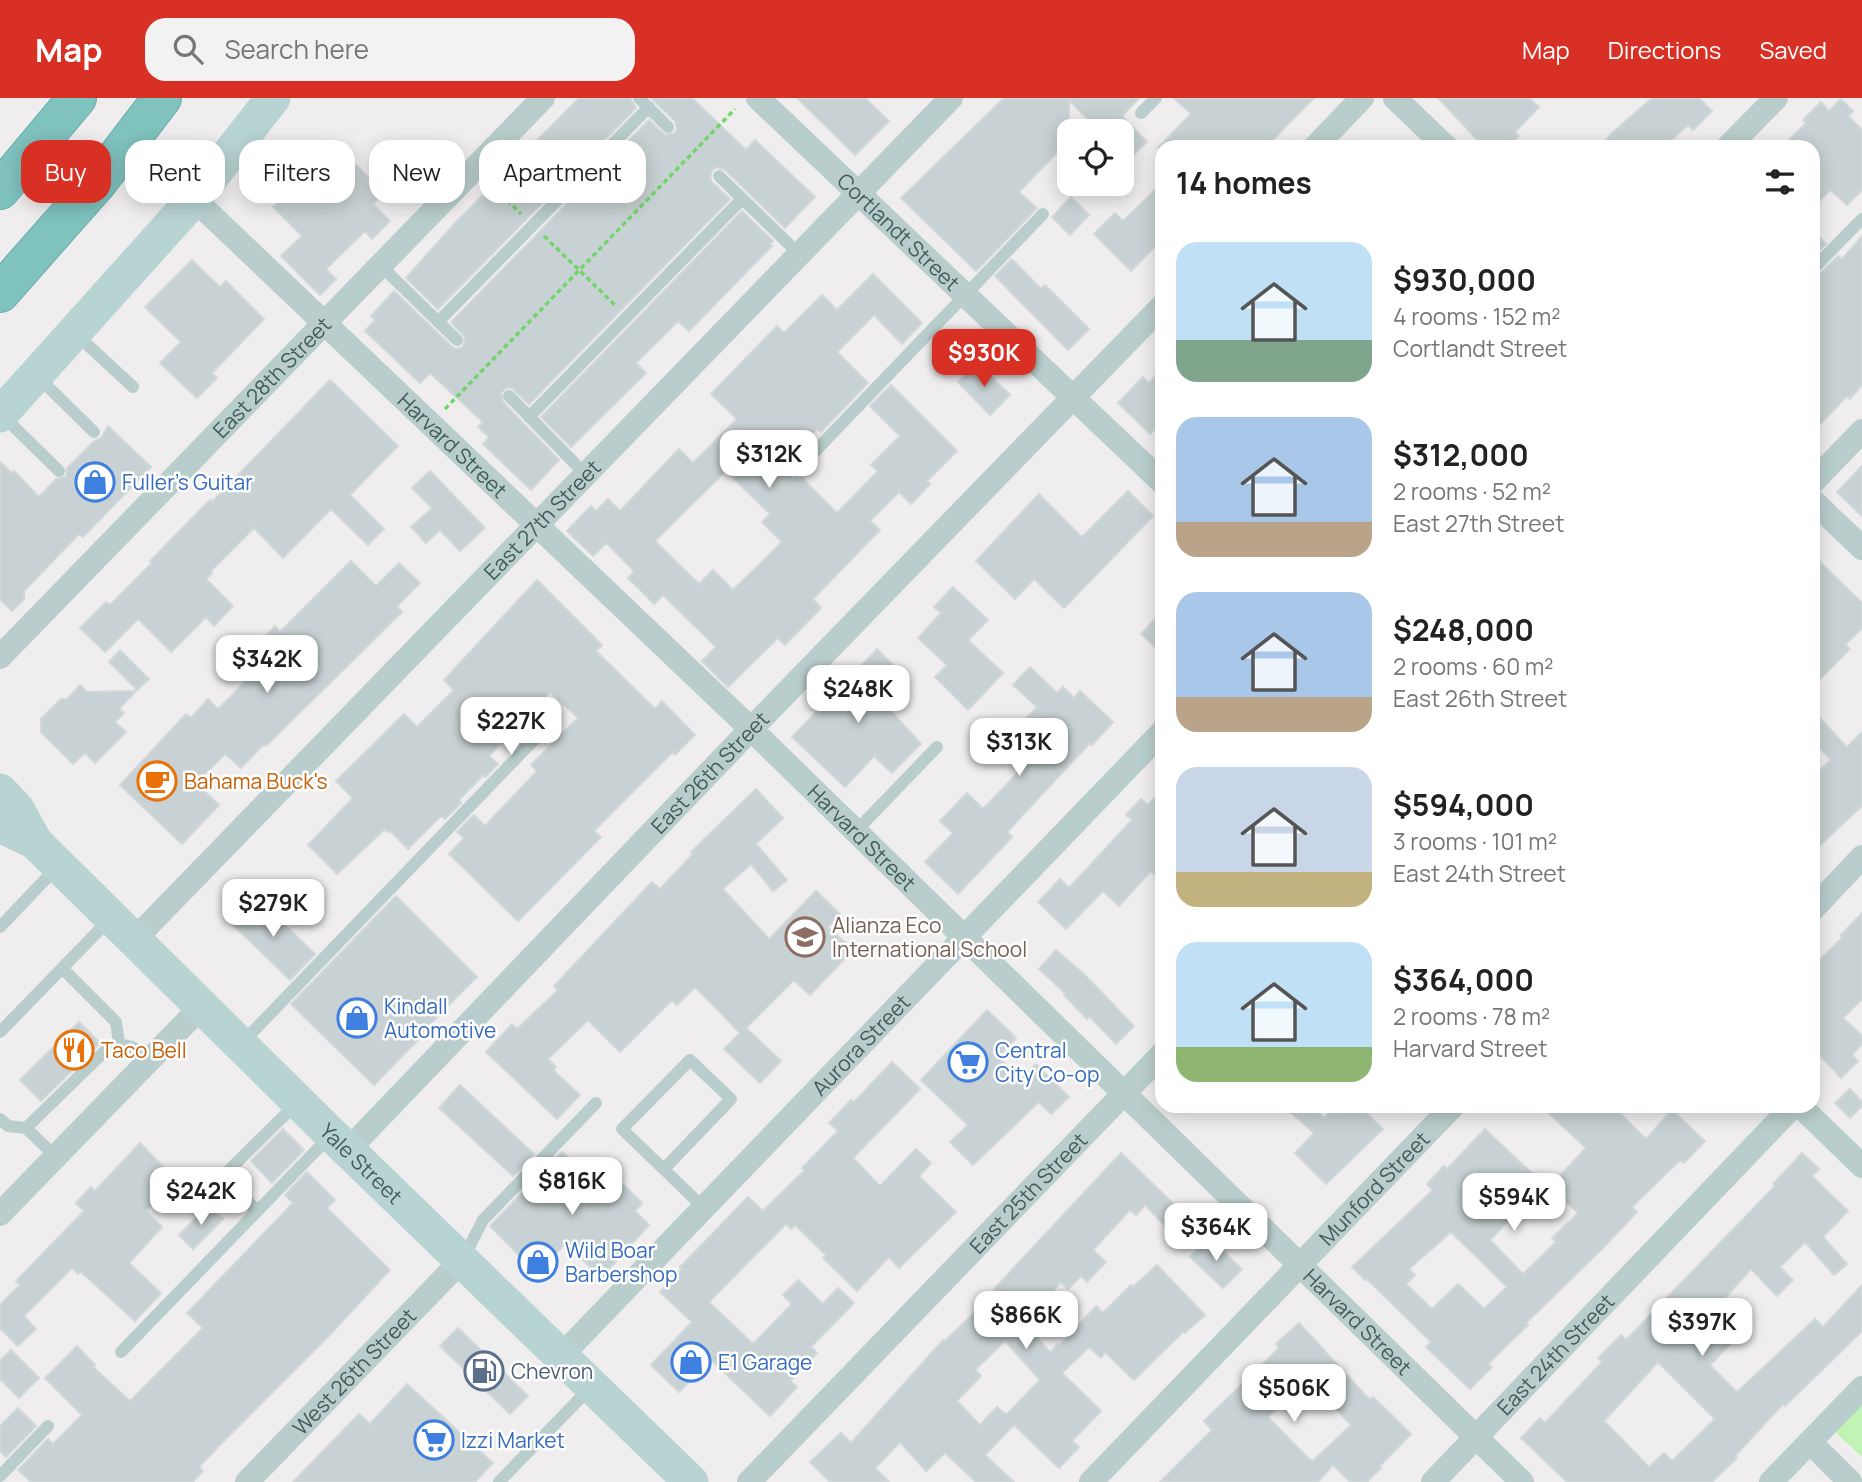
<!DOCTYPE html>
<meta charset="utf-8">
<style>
:root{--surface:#fff;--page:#f2f2f2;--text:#222;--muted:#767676;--accent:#d93025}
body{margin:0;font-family:Manrope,sans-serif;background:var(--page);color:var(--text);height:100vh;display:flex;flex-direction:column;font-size:26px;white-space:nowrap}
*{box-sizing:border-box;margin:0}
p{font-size:23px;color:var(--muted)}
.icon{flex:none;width:38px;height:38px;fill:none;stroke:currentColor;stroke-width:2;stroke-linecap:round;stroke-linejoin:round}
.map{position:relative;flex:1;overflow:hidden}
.details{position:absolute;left:1155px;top:42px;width:665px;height:973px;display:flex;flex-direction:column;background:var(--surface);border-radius:21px;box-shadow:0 4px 18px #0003}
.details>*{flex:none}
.top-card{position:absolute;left:21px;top:42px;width:665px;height:63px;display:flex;gap:14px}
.tools{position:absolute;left:1057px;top:21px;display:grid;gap:14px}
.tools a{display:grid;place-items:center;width:77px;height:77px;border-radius:14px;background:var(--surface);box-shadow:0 4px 18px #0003;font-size:35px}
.price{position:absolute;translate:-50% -60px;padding:0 16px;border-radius:14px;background:#fff;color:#222;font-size:23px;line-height:46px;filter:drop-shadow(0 2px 4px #0008)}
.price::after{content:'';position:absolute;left:50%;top:42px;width:21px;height:16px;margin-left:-10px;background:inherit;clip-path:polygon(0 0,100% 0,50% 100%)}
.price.on{background:var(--accent);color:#fff}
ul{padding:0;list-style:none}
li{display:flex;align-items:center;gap:21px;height:175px;padding:0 21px}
li span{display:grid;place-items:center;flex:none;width:196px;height:140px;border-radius:21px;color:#555}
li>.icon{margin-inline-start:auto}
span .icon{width:84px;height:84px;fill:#fffc;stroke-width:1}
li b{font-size:30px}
h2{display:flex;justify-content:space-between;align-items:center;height:84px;padding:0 21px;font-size:30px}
.chip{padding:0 24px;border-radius:21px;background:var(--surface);box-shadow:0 4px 18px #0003;font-size:24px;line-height:63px}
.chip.on{background:var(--accent);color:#fff}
header{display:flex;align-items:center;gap:42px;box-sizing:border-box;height:98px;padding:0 35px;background:var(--accent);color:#fff}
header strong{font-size:33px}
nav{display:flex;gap:38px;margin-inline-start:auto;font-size:24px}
.search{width:490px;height:63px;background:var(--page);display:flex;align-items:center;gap:18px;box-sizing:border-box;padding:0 24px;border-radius:21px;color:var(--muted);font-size:26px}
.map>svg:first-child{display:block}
.green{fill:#c1f3b5}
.building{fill:#c8d1d3;stroke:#d0d8da;stroke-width:2;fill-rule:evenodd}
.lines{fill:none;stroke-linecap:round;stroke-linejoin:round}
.highway-casing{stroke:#6aaeab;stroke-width:40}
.path{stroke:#71d56a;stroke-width:3.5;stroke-dasharray:5 3.5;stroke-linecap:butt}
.lane{stroke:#b9cecc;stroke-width:12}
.street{stroke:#b9cecc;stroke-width:24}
.secondary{stroke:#b8d4d2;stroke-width:35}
.highway{stroke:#7fc2be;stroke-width:38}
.labels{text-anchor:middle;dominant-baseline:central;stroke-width:5;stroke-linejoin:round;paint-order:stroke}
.street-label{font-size:21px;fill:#435c5a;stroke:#fff}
.shop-label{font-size:21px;fill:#366cbe;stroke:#fff;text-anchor:start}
.food-label{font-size:21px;fill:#c56008;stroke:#fff;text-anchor:start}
.education-label{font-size:21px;fill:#785e54;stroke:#fff;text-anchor:start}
.service-label{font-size:21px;fill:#4e5e75;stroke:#fff;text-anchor:start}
</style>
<header>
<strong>Map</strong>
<div class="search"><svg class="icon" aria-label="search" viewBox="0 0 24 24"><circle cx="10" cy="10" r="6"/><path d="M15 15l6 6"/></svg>Search here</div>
<nav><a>Map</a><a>Directions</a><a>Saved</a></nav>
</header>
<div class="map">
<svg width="1862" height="1384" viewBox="0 0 1862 1384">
<rect width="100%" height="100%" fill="#f0edef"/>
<path class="green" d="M1862,1302V1359L1832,1331Z"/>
<path class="building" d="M579,0H630L636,10L438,211L406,180L456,124Z
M651,0H692L746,52L755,42L815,99L785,130L725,72L717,69L712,72L710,80L712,84L730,101L529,306L512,290H506L501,295L503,304L559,362L531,392L483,346L489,339L478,329L483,324L430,275L420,285L365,233L375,222L371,218L394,193L451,248L456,251L463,249L465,239L451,224L649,22L665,37L675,35L677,31L675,23Z
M797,0H865L889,23L855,57Z
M1004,0H1139L1122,18L1147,44L1130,60L1122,51V33H1111L1102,24L1096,30L1069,2V42L1019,94L1037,110L976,173L901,100Z
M1174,0H1314L1266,49H1159L1191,16Z
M1438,0H1529L1539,9L1515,34L1519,38L1508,49H1484Z
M1652,0H1699L1712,13L1693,32L1688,27L1664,49H1601L1612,35Z
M1841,1L1853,13L1848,18L1862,32V92L1847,107L1830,92L1813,110V49H1782L1806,25L1803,22L1821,4L1829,13Z
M354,65L384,95L373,106L390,123L372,141L365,133L326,171L336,181L320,197L281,158L302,138L273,109L300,82L319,100Z
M1162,85V141L1131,173L1094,136L1115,115L1123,123Z
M1071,99L1089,117L1070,137L1052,119Z
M742,113L773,143L769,146L772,148L689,233L678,223L636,265L646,275L571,349L541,319Z
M1813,133L1826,146L1813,158Z
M1862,138V287L1850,301L1847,298L1813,334V180L1819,177L1838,158L1842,161Z
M1012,161L1041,191L1045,187L1089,231L1068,252L995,178Z
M192,162L220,189L226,183L264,221L212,275L217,280L197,300L160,265L181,244L145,209Z
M873,176L922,225L902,246L874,217L837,254L868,285L821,334L817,331L785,363L789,367L788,376L793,381L802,380L837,415L878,373L871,367L900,338L870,308L891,287L957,353L927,383L930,386L911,406L899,394L870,423L880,432L813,501L821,510L785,547L778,540L728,589L702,563L716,549L663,497L654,506L628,480L634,473L606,445L593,458L567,433L591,408L596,413L608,401L620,413L679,351L693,365L737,321L711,296L777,228L784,235L822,197L837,212ZM726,373L770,416L762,424L782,444L733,492L713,472L699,486L655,443Z
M977,265L1010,297L990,317L958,284Z
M1162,270V324L1150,336L1118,305L1143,279L1149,285Z
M330,282L398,348L350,397L384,431L368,447L331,411L283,460L254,430L211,473L212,475L206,481L233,508L214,528L206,519L171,554L138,521L105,554L80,530L106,504L110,507L152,465L150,463L210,402L212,404Z
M108,328L151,369L83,439L79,436L24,493V501L12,513L0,501V364L12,375L14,373L39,399L56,381L66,379L67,370L94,343L101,340Z
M1862,368V418L1837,394Z
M430,373L485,430L460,453L440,432L426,445L411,429L432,410L412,390Z
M1128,393L1153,418L1064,510L1034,481L1015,501L976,463L1039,396L1082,439Z
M1813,457L1862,505V530L1845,547L1850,551L1813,588Z
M351,463L376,488L399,465L420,485L397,508L402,514L266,648L264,646L241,670L225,656L196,685L219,707L182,746L120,687L186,616L191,620L208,601L218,611L258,571L245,559L275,528L280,534Z
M537,482L602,547L596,553L655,611L662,603L695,637L675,657L673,654L594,733L601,739L518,823L449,756L464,740L457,734L474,717L485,728L537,673L531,667L578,620L550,594L489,658L498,666L485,679L483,677L459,702L461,705L445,721L441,718L408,751L390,733L388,734L385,731L337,776L308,747L353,700L336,683L404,616L417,629L454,592L444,582Z
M953,489L988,522L968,542L1003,575L968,612L935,579L947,567L918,540L941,515L934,509Z
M1162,514V556L1141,536Z
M877,551L900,574L877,598L921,646L892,675L874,658L845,689L792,639L822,608L821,607L839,587L853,573L855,575Z
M120,552L149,581L137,592L109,564Z
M1030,569L1057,595L1063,589L1074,600L1080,593L1113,624L1092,647L1090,645L1007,734L1012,739L958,796L925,764L953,735L940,723L967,695L983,711L1026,666L1004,644L1037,609L1013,587Z
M80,587L87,594L136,593L119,611L124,615L115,624L126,634L95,665L85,655L73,666L41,634V621L61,601H67Z
M1813,613L1847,649L1862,634V708L1813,754V679L1831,662L1813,643Z
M756,691L783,720L756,746L787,782L773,793L751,766L723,791L769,841L816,793L840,816L828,829L853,852L810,897L794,882L746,930L781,963L760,985L724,951L740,935L695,889L677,907L672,902L620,954L588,922L548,961L556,969L553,972L580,997L557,1021L486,954L512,926L517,931L558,892L554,888L652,784L660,791L693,756L691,754Z
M1162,692V784L1151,773L1119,808L1103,793L1066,831L1038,804L1060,781L1069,790L1132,722L1126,717L1141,701L1148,707Z
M396,798L477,879L422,934L424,936L374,987L291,906Z
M256,799L315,856L290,882L231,825Z
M1862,815V901L1843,920L1862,938V946L1852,957L1858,963L1841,980L1813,950V868L1842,840L1840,838Z
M1056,852L1085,877L1134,928L1116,946L1089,918L1087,921L1064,897L1065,895L1039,871Z
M987,912L1016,940L998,959L1021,981L1036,966L1069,999L1051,1016L1039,1004L973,1067L950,1044L968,1027L921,982Z
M79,924L100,945L41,1003L20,982Z
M892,964L920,991L853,1060L880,1088L916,1051L931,1065L919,1078L956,1114L899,1170L889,1159L857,1193L823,1160L826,1157L795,1127L791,1131L786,1126L709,1204L753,1246L792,1206L783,1197L798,1182L823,1206L838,1190L854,1205L811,1249L817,1255L790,1283L797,1289L770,1318L710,1261L679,1294L651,1267L692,1224L660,1194L682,1171L680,1169L748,1099L763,1113L805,1072L802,1070L838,1033L829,1025L851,1002L854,1004Z
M460,987L534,1056L513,1078L439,1010Z
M1850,991L1862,1004V1008L1850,1020L1835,1005Z
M1283,1008H1311L1324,1020L1335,1009L1342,1016L1349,1008H1359L1383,1031L1326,1086L1295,1055L1314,1035Z
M1541,1008H1613L1646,1041L1672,1012L1705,1043L1684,1065L1680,1062L1632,1109L1637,1114L1602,1151L1526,1225L1528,1227L1488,1266L1492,1269L1470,1291L1426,1249L1431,1244L1367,1181L1365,1182L1352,1169L1433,1092L1427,1086L1444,1068L1447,1071L1485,1031L1543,1086L1490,1142L1523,1176L1556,1144L1552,1140L1578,1115L1550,1088L1586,1050ZM1451,1134L1507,1189L1484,1211L1458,1186L1432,1211L1406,1186L1415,1177L1409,1171Z
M283,1031L304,1052L272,1085L251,1063Z
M140,1045L176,1082L146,1113L162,1129L129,1165L161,1195L135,1223L80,1173L78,1176L72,1170L24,1218L36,1231L18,1248L0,1230V1207L20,1187L16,1183L84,1113L76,1105L91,1089L95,1093Z
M562,1054L586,1078L600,1064L642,1105L635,1113L649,1127L601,1180L566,1145L537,1175L490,1128Z
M1121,1055L1181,1113L1165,1128L1145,1107L1136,1117L1130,1112L1093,1152L1106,1164L1087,1184L1081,1178L1068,1191L1061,1184L1023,1224L1050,1254L1058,1246L1059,1248L1096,1208L1103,1215L1131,1187L1133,1189L1157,1167L1205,1217L1185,1235L1184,1233L1134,1282L1105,1254L1101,1260L1089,1249L1062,1275L1101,1313L1072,1343L1079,1349L1059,1370L1014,1327L985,1357L1014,1384H976L945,1355L926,1373L900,1344L875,1370L889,1384H830L810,1364L841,1335L851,1345L943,1242L945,1243L997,1193L994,1191ZM1005,1243L1040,1282L1006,1317L997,1309L980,1327L957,1303L981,1278L975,1272Z
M1802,1055L1819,1071L1812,1078L1848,1113L1823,1139L1847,1166L1834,1177L1805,1144L1780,1169L1793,1182L1777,1198L1751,1171L1716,1210L1742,1234L1710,1267L1737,1294L1815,1221L1823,1229L1862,1187V1233L1785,1308L1783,1306L1735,1358L1737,1360L1712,1384H1567L1521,1340L1540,1320L1545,1325L1602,1264L1598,1260L1621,1237L1626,1242L1775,1088L1773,1086ZM1658,1264L1715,1321L1672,1363L1664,1355L1649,1369L1604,1323Z
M307,1074L335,1102L327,1110L390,1172L324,1243L218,1349L199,1369L203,1373L193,1384H31L18,1372L48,1341L53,1346L82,1317L45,1280L77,1248L95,1267L93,1269L130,1303L203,1230L187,1215L293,1105L285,1097Z
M209,1107L223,1121L193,1151L179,1137Z
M1209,1140L1242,1171L1223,1190L1190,1159Z
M1299,1225L1370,1302L1373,1299L1411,1336L1380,1368L1381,1370L1367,1384H1350L1333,1367L1318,1384H1160L1212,1332L1204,1323L1279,1250L1276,1246ZM1308,1281L1351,1327L1313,1363L1309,1361L1268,1319Z
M458,1230L528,1298L510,1316L440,1248Z
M11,1252L39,1280L19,1300L0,1281V1263Z
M407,1286L493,1365L475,1384H293L359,1316L370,1326Z
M18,1310L36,1328L6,1359L0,1353V1328Z"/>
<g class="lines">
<g class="highway-casing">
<path id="highway" d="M0,92L77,0
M0,195L97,85L162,0"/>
</g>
<path class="path" d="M489,84L521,116
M544,138L617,209
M445,311L735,11"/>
<path class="lane" d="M639,0L668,29
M1141,15L1156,0
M719,78L800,157
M381,168L457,242
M1813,171L1862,121
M438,224L649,9
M77,237L133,289
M37,278L94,334
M509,298L587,378
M2,317L59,373
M529,319L742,101
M796,373L1043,116
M855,734L937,649
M0,829L58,768
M62,870L116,924L119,945
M0,934L109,822
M241,946L554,621
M0,1021L8,1028L26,1030L56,1059
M26,1030L109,949C126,943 137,951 151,960
M664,1071L731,1001L690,962L622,1031L704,1110
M257,1113L223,1078L298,1004
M463,1161L483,1122L596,1005
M121,1254L330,1038
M0,1378L48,1328
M499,1384L591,1289"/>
<g class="street">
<path id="s1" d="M758,0L1162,384"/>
<path d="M1395,0L1446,49"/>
<path d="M1315,49L1362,0"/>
<path d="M1728,49L1776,0"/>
<path id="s2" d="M194,101L751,631L1522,1384"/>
<path d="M1813,384L1862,333"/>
<path d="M1813,403L1862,450"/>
<path id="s3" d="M0,559L543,0"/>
<path d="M1813,811L1862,759"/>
<path id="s4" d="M134,842L951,0"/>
<path d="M1800,1008L1862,1068"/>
<path id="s5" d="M348,1052L751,631L1162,208"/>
<path d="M0,1116L202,908"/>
<path id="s6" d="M561,1258L1162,634"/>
<path d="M1810,1344L1850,1384"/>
<path id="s7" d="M247,1384L462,1162"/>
<path id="s8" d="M749,1384L1162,956"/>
<path id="s9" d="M1091,1384L1453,1008"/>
<path id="s10" d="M1433,1384L1793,1008"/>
<path d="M1771,1384L1862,1290"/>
</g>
<g class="secondary">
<path d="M0,317L194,101L273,0"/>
<path d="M0,693L17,711L35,744"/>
<path id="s11" d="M0,727L35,744L332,1037L691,1384"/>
</g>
<use href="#highway" class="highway"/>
</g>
<defs>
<g id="shop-ring" transform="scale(2.0125)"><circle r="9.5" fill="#fff" stroke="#3f7fe0" stroke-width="1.5"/><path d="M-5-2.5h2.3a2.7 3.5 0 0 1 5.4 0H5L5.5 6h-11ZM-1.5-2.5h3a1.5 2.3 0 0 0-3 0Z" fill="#3f7fe0"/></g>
<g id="cafe-ring" transform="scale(2.0125)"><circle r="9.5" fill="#fff" stroke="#e8710a" stroke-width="1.5"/><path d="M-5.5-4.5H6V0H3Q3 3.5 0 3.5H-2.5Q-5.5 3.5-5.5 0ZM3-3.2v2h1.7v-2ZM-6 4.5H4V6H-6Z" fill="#e8710a"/></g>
<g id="school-ring" transform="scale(2.0125)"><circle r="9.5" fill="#fff" stroke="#8d6e63" stroke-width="1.5"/><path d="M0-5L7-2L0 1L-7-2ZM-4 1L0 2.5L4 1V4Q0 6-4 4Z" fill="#8d6e63"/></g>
<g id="restaurant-ring" transform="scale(2.0125)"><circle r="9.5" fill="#fff" stroke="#e8710a" stroke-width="1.5"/><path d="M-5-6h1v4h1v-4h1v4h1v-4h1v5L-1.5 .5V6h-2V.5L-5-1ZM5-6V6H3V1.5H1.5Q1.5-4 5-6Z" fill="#e8710a"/></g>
<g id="supermarket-ring" transform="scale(2.0125)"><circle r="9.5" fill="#fff" stroke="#3f7fe0" stroke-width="1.5"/><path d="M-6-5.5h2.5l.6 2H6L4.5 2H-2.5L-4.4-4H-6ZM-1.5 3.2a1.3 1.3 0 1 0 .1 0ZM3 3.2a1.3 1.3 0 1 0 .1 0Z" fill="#3f7fe0"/></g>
<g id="fuel-ring" transform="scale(2.0125)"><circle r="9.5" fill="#fff" stroke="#5c6f8a" stroke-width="1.5"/><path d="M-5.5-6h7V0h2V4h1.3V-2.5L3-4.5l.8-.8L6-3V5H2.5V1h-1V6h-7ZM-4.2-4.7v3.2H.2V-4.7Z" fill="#5c6f8a"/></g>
</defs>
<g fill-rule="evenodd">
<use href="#shop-ring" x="95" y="384"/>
<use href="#cafe-ring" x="157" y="683"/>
<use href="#school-ring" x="805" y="839"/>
<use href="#shop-ring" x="357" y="920"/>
<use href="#restaurant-ring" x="74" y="952"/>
<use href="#supermarket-ring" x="968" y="964"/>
<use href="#shop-ring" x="538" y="1164"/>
<use href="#shop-ring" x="691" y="1264"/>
<use href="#fuel-ring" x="484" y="1273"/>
<use href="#supermarket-ring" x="434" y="1342"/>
</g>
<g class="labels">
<g class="street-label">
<text stroke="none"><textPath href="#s1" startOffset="194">Cortlandt Street</textPath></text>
<text stroke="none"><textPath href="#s3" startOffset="390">East 28th Street</textPath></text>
<text stroke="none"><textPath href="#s2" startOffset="357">Harvard Street</textPath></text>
<text stroke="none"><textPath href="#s4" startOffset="586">East 27th Street</textPath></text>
<text stroke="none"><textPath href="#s5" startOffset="523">East 26th Street</textPath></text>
<text stroke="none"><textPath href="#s2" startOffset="924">Harvard Street</textPath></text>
<text stroke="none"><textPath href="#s6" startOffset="432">Aurora Street</textPath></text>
<text stroke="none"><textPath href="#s11" startOffset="497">Yale Street</textPath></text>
<text stroke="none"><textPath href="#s9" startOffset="408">Munford Street</textPath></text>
<text stroke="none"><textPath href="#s8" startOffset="402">East 25th Street</textPath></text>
<text stroke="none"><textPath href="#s2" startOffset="1617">Harvard Street</textPath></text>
<text stroke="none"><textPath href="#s10" startOffset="177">East 24th Street</textPath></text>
<text stroke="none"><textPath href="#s7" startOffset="154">West 26th Street</textPath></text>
</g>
<g class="shop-label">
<text x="122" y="384">Fuller's Guitar</text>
<text x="384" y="908">Kindall<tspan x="384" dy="24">Automotive</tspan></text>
<text x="995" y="952">Central<tspan x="995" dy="24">City Co-op</tspan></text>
<text x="565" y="1152">Wild Boar<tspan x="565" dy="24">Barbershop</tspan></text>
<text x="718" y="1264">E1 Garage</text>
<text x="461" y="1342">Izzi Market</text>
</g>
<g class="food-label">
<text x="184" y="683">Bahama Buck's</text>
<text x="101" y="952">Taco Bell</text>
</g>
<g class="education-label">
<text x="832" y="827">Alianza Eco<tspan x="832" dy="24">International School</tspan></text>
</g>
<g class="service-label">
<text x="511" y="1273">Chevron</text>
</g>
</g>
</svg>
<div class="tools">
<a><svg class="icon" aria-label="locate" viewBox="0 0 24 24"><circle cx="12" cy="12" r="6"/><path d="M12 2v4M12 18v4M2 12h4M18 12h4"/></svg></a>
</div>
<b class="price on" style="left:984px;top:291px">$930K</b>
<b class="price" style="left:769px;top:392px">$312K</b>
<b class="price" style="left:267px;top:597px">$342K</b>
<b class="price" style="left:858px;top:627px">$248K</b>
<b class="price" style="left:511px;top:659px">$227K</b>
<b class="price" style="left:1019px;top:680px">$313K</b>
<b class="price" style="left:273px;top:841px">$279K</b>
<b class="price" style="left:572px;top:1119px">$816K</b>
<b class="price" style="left:201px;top:1129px">$242K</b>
<b class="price" style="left:1514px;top:1135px">$594K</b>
<b class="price" style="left:1216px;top:1165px">$364K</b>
<b class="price" style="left:1026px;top:1253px">$866K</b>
<b class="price" style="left:1702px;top:1260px">$397K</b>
<b class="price" style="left:1294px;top:1326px">$506K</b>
<div class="top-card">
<a class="chip on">Buy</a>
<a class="chip">Rent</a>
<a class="chip">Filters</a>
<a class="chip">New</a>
<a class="chip">Apartment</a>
</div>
<section class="details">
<h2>14 homes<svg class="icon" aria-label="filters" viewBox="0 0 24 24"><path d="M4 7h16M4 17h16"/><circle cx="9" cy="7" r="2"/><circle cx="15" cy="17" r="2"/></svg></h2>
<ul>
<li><span style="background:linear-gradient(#bfe0f5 70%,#7fa58c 0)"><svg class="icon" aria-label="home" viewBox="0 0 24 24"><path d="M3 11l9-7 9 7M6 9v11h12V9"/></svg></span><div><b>$930,000</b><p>4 rooms · 152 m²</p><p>Cortlandt Street</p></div></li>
<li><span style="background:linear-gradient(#a9c7e8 75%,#b9a48a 0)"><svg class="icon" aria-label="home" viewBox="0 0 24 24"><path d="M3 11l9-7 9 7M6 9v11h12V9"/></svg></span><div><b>$312,000</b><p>2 rooms · 52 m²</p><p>East 27th Street</p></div></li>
<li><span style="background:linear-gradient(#a9c7e8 75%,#b9a48a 0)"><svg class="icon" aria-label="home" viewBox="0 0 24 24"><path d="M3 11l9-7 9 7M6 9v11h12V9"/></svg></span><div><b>$248,000</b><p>2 rooms · 60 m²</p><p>East 26th Street</p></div></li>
<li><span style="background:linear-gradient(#c9d6e8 75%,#c2b280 0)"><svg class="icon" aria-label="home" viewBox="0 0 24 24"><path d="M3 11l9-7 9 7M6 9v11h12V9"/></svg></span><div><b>$594,000</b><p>3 rooms · 101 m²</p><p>East 24th Street</p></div></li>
<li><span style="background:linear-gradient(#bfe0f5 75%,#8fb573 0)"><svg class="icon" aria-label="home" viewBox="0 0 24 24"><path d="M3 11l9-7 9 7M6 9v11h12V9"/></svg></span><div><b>$364,000</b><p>2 rooms · 78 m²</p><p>Harvard Street</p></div></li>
</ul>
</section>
</div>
